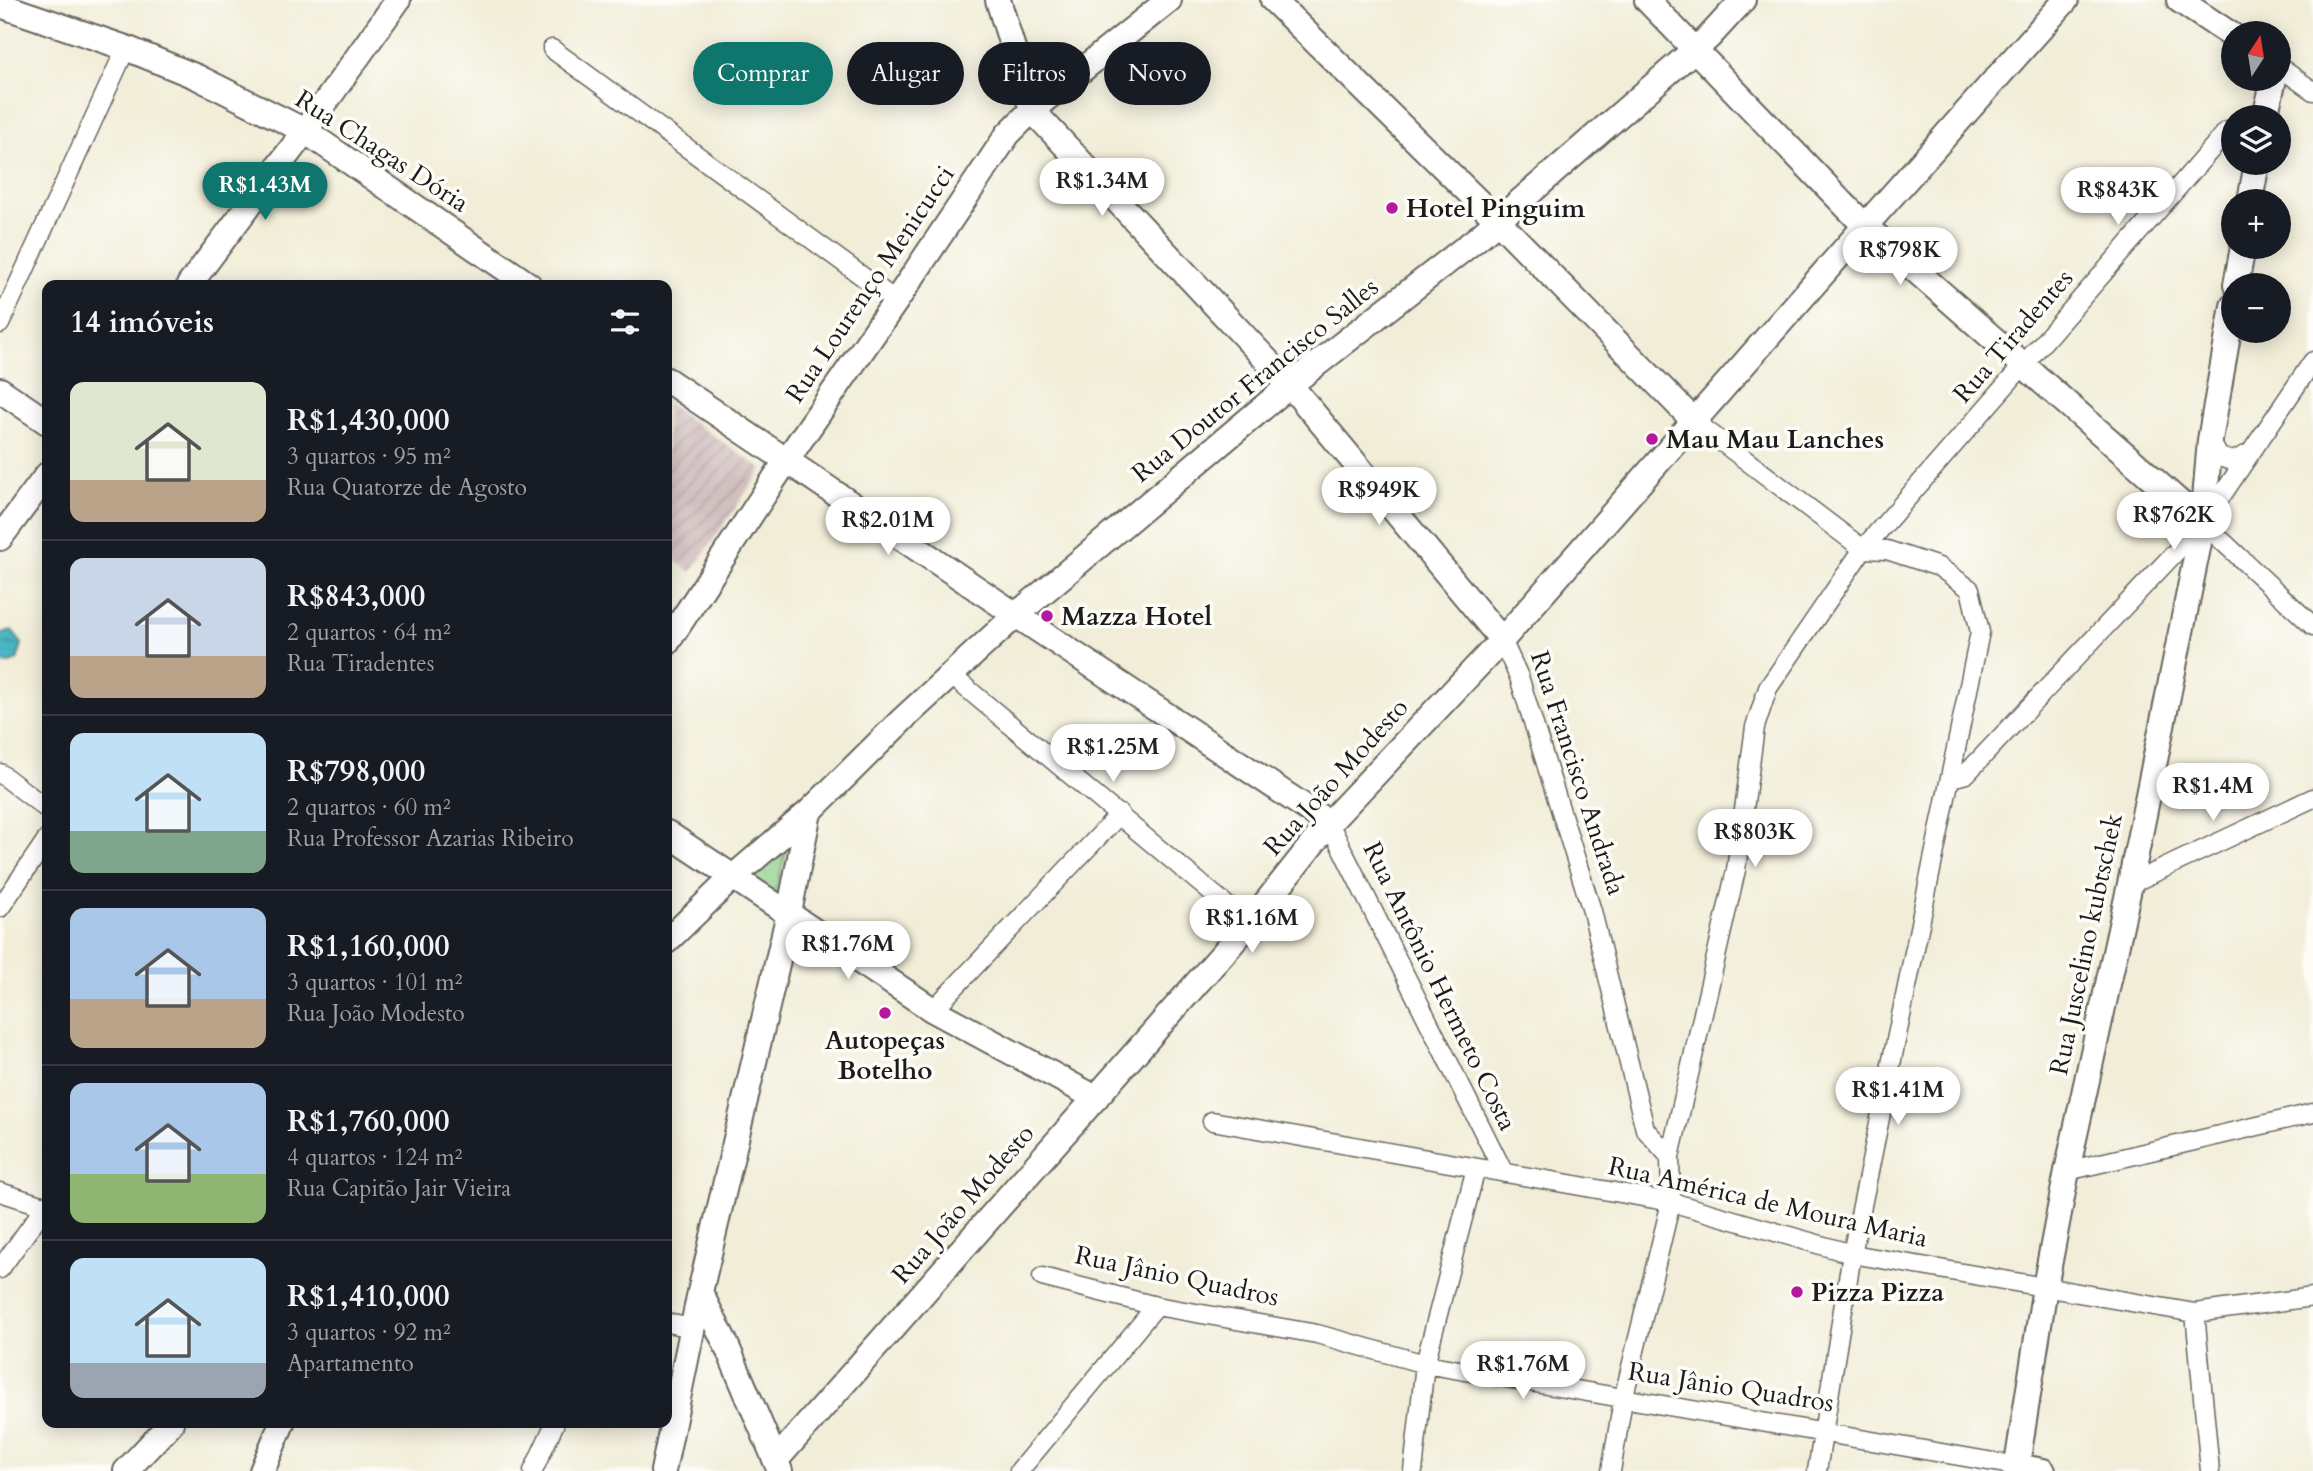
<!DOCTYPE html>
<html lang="pt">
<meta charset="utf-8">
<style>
:root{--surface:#171b24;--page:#242831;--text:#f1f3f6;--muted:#9ea1a6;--line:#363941;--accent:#0f766e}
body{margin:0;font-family:Cardo,serif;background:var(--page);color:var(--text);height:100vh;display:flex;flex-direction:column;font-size:26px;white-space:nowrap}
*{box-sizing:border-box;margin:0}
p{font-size:23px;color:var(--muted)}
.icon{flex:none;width:38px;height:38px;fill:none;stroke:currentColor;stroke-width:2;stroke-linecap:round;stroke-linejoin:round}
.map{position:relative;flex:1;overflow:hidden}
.side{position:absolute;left:42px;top:280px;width:630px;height:1148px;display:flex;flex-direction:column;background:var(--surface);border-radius:14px;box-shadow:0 4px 18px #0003}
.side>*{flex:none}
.hud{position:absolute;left:693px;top:42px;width:665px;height:63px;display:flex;gap:14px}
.needle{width:46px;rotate:12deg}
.controls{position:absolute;left:2221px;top:21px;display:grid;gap:14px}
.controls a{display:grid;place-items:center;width:70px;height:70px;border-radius:50%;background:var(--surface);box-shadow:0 4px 18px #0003;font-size:35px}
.price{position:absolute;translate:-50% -60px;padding:0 16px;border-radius:24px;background:#fff;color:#222;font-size:23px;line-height:46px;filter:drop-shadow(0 2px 4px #0008)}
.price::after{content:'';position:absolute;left:50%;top:42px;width:21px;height:16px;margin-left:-10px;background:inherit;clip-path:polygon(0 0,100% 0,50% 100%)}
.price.on{background:var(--accent);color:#fff}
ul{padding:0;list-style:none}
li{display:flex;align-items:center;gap:21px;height:175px;padding:0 28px}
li+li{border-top:2px solid var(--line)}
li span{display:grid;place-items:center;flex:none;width:196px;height:140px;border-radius:14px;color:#555}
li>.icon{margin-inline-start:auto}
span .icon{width:84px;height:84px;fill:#fffc;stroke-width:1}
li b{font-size:30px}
h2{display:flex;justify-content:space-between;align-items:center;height:84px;padding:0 28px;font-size:30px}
.pill{padding:0 24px;border-radius:32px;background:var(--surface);box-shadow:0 4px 18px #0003;font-size:24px;line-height:63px}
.pill.on{background:var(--accent);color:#fff}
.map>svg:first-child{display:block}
.industrial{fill:url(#industrial-furrows)}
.park{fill:url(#park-crowns);stroke:#557652;stroke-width:2}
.water{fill:url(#water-ripples);stroke:#32686f;stroke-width:2}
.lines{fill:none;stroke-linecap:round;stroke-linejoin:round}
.street-casing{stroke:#67655e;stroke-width:21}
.secondary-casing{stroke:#67655e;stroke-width:28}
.street{stroke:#fff;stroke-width:18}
.secondary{stroke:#fff;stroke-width:24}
.poi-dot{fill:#b5179e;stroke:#fdfcf7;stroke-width:2.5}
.labels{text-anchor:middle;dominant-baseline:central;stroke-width:7;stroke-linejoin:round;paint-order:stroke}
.street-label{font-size:26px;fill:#1c1c1c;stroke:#fdfcf7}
.poi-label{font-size:26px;font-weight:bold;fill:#1c1c1c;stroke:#fdfcf7;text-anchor:start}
</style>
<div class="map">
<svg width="2313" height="1471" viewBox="0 0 2313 1471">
<defs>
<pattern id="industrial-furrows" width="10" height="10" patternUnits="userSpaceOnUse" patternTransform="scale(1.75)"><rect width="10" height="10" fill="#d2bfc0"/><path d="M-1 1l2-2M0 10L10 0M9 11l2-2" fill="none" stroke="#b4a4a4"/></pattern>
<pattern id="park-crowns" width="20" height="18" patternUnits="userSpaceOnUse" patternTransform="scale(1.75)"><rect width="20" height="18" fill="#8ed089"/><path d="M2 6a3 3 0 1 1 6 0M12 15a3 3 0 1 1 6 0" fill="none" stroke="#7ab276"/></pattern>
<pattern id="water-ripples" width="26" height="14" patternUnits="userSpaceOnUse" patternTransform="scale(1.75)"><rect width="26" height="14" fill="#47b5c2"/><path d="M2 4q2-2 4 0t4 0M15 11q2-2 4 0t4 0" fill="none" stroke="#3a929d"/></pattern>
</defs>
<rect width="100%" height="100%" fill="#fdfcf7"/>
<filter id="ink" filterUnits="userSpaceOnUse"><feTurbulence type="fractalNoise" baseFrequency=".0143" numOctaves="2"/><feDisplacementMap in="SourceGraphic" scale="14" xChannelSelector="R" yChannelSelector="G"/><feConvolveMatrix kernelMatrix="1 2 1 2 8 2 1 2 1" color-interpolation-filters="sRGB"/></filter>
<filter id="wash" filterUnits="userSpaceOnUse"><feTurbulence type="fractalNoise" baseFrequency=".00686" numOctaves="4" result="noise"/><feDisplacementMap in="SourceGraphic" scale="28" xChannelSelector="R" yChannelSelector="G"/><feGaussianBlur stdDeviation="1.57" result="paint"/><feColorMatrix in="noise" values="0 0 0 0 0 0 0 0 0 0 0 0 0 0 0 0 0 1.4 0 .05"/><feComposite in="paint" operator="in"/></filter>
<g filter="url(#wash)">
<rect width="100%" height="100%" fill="#f1edd8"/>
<path class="industrial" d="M667,404L762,469L691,572L667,555Z"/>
<path class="park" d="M790,837L775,894L746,879Z"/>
<path class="water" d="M12,631L22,644L17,660L7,664L0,661V635Z"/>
</g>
<g filter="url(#ink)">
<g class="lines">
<g class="street-casing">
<path id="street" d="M552,49L896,301
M2278,66L2313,91
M0,324L126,48
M1694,421L1863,549L1887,550L1939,567L1970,589L1980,632L1852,1254L1817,1471
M2210,440L2219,457L2233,461L2248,454
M2203,523L2313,626
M1502,640L1519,677L1592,911L1645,1129L1670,1157
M952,676L1249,924
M0,773L47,809
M1951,778L1966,774L2203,523L2313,361
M1329,823L1504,1173
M2130,884L2313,798
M0,908L47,839
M933,1010L1120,814
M1212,1121L1671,1202L1852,1254L2195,1313L2313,1297
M2067,1171L2313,1113
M0,1192L47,1207
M0,1269L47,1204
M1042,1277L1156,1306L1317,1334L1425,1364L2017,1466
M2195,1313L2210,1471
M667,1323L693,1328
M533,1471L555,1423
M1019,1471L1156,1306
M1413,1471L1425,1364L1476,1168
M1611,1471L1623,1400L1671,1202L1670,1157L1736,870L1755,727L1768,688L1863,549L2227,131L2233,130"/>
</g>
<g class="secondary-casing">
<path id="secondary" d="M998,0L1032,110L1290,385L1502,640
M1273,0L1498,221L1694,421
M1647,0L1865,226L2203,523
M2179,0L2233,36
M0,5L126,48L197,77L305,131L529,285
M2265,117L2274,79
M2250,201L2257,163
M189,285L305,131L398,0
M2236,285L2243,247
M667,380L1016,615L1329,823
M0,390L47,422
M0,538L47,475
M667,643L786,461L896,301L1008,134L1032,110L1169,0
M667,833L933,1010L1096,1098
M667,941L733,877L809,812L903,719L1016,615L1290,385L1479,237L1709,37L1743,0
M700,1292L725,1342L780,1471
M776,1460L1249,924L1329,823L1502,640L1865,226L2066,0
M2017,1466L2043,1471
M126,1471L171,1423
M262,1471L282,1423
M663,1471L700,1292L789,913L809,812
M2016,1471L2045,1287L2067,1171L2130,884L2203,523L2210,440L2233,306"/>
</g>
<use href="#street" class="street"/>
<use href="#secondary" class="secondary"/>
</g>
</g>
<g class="poi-dot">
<circle cx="1392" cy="208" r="7"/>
<circle cx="1652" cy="439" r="7"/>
<circle cx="1047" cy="616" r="7"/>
<circle cx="885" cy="1013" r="7"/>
<circle cx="1797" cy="1292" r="7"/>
</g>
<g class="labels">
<g class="street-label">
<text transform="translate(382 151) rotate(33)">Rua Chagas Dória</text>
<text transform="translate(870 284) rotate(-56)">Rua Lourenço Menicucci</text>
<text transform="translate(2013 336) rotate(-49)">Rua Tiradentes</text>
<text transform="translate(1255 380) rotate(-39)">Rua Doutor Francisco Salles</text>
<text transform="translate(1578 773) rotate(72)">Rua Francisco Andrada</text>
<text transform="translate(1336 777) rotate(-48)">Rua João Modesto</text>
<text transform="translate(2086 944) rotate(-78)">Rua Juscelino kubtschek</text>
<text transform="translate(1440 986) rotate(64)">Rua Antônio Hermeto Costa</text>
<text transform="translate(1768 1202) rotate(13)">Rua América de Moura Maria</text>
<text transform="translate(963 1204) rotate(-49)">Rua João Modesto</text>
<text transform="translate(1177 1276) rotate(12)">Rua Jânio Quadros</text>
<text transform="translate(1731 1387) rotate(9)">Rua Jânio Quadros</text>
</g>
<g class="poi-label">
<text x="1406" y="208">Hotel Pinguim</text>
<text x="1666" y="439">Mau Mau Lanches</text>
<text x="1061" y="616">Mazza Hotel</text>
<text x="885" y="1040" text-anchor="middle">Autopeças<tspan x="885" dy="30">Botelho</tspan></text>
<text x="1811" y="1292">Pizza Pizza</text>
</g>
</g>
</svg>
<div class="controls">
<a><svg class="needle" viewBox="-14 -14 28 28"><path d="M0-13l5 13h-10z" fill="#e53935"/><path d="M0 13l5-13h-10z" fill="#9ea1a6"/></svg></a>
<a><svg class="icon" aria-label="layers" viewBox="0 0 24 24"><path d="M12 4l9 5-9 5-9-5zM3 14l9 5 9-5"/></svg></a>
<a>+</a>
<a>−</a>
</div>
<b class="price" style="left:1102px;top:218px">R$1.34M</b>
<b class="price on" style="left:265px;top:222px">R$1.43M</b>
<b class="price" style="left:2118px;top:227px">R$843K</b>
<b class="price" style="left:1900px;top:287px">R$798K</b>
<b class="price" style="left:1379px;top:527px">R$949K</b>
<b class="price" style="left:2174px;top:552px">R$762K</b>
<b class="price" style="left:888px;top:557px">R$2.01M</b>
<b class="price" style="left:1113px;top:784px">R$1.25M</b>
<b class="price" style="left:2213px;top:823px">R$1.4M</b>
<b class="price" style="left:1755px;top:869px">R$803K</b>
<b class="price" style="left:1252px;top:955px">R$1.16M</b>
<b class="price" style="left:848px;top:981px">R$1.76M</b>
<b class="price" style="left:1898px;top:1127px">R$1.41M</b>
<b class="price" style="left:1523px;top:1401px">R$1.76M</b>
<div class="hud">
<a class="pill on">Comprar</a>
<a class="pill">Alugar</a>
<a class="pill">Filtros</a>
<a class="pill">Novo</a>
</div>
<section class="side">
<h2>14 imóveis<svg class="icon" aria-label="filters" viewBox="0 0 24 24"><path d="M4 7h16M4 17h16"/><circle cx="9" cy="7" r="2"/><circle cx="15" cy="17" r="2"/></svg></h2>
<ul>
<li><span style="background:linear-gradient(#dfe7d0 70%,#b9a48a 0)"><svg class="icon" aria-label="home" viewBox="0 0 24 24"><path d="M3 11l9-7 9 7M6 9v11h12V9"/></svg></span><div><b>R$1,430,000</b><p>3 quartos · 95 m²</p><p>Rua Quatorze de Agosto</p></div></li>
<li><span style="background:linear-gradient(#c9d6e8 70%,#b9a48a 0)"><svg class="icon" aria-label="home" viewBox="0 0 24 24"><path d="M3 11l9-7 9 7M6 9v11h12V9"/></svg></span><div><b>R$843,000</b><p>2 quartos · 64 m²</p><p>Rua Tiradentes</p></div></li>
<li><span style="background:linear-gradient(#bfe0f5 70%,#7fa58c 0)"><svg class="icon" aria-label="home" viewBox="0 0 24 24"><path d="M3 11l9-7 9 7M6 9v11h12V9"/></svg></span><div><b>R$798,000</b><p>2 quartos · 60 m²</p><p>Rua Professor Azarias Ribeiro</p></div></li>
<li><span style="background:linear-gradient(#a9c7e8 65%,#b9a48a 0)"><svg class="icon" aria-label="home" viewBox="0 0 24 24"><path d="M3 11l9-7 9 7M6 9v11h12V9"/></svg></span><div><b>R$1,160,000</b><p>3 quartos · 101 m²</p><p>Rua João Modesto</p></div></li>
<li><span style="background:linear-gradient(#a9c7e8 65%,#8fb573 0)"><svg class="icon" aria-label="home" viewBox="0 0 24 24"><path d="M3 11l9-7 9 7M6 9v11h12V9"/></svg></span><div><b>R$1,760,000</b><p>4 quartos · 124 m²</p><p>Rua Capitão Jair Vieira</p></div></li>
<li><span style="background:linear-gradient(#bfe0f5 75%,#9aa5b1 0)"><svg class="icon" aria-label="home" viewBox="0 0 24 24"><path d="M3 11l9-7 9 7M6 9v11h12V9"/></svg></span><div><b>R$1,410,000</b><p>3 quartos · 92 m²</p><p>Apartamento</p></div></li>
</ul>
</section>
</div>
